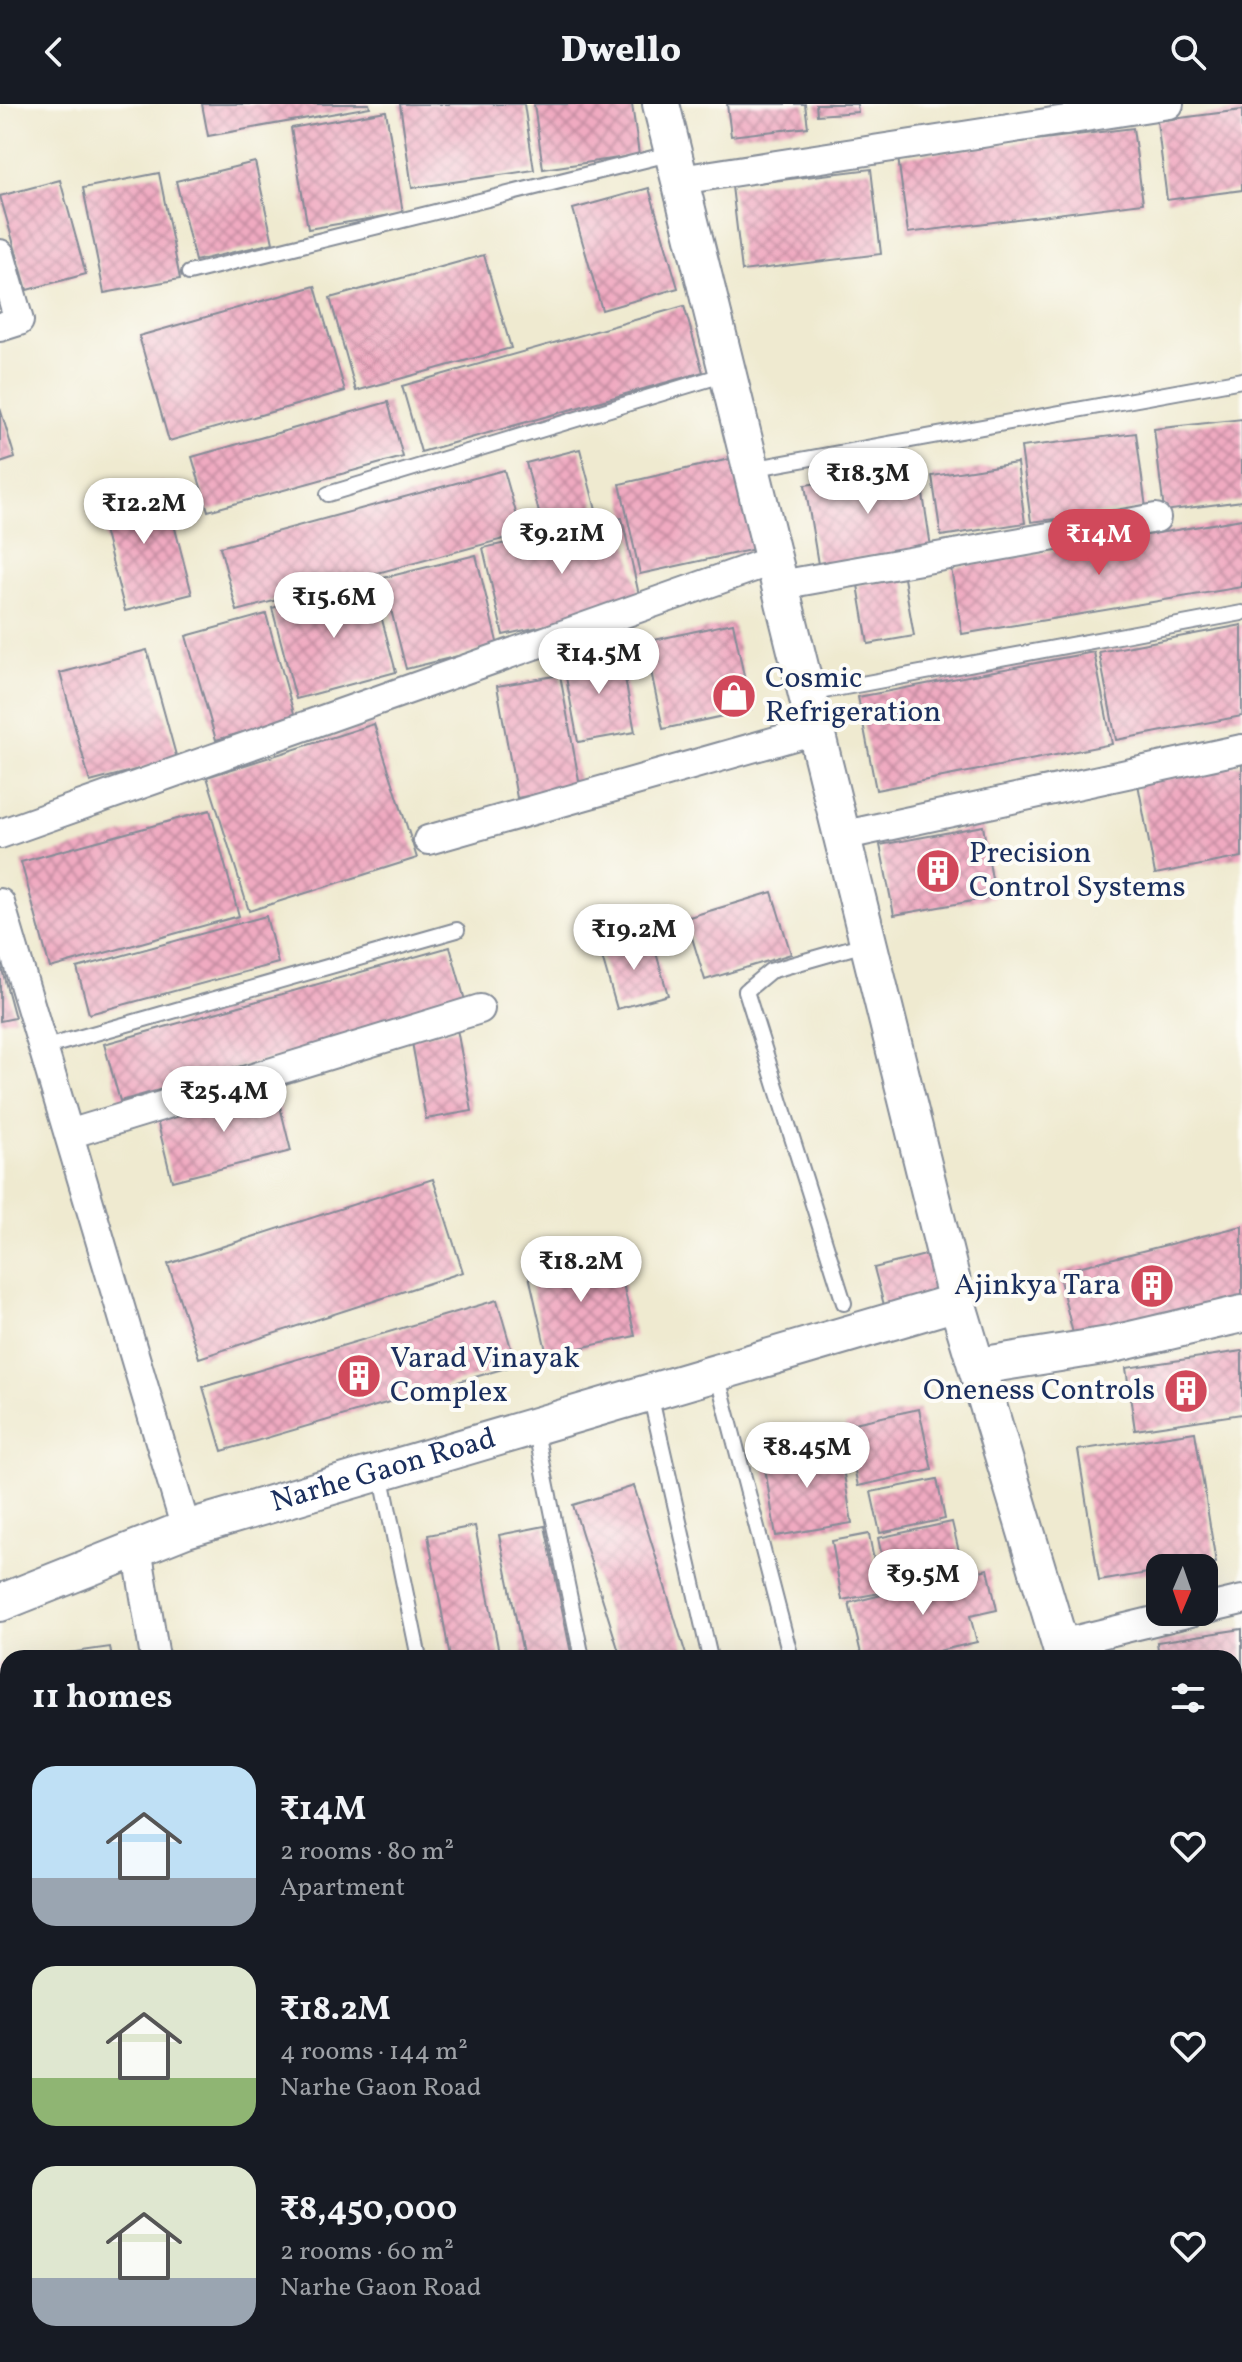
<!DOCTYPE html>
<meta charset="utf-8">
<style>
:root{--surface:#171b24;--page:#20242c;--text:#f1f3f6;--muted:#9ea1a6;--accent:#d1495b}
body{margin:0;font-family:Vollkorn,serif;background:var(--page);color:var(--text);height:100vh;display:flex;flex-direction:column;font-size:30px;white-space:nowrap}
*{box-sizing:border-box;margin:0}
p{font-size:26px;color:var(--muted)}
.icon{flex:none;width:44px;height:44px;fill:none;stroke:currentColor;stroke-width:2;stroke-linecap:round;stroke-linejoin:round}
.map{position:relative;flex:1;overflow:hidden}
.sheet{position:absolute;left:0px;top:1546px;width:1242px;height:712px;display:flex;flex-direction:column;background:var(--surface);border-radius:24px 24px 0 0;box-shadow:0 8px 32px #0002}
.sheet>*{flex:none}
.needle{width:52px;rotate:182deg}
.controls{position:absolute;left:1146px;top:1450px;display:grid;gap:16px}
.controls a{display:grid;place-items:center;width:72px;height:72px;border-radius:16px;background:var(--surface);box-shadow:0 8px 32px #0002;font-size:40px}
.price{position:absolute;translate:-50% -68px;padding:0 18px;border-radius:28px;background:#fff;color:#222;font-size:26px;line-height:52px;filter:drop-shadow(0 2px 4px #0008)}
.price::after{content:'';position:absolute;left:50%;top:48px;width:24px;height:18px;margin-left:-12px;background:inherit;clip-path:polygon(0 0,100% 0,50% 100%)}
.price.on{background:var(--accent);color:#fff}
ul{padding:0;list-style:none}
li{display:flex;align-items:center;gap:24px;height:200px;padding:0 32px}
li span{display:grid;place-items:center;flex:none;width:224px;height:160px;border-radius:24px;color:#555}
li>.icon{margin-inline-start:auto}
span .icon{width:96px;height:96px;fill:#fffc;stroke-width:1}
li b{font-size:34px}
h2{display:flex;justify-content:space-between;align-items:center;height:96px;padding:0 32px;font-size:34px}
header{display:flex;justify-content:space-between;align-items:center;height:104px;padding:0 32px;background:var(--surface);font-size:36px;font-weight:800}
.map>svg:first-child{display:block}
.building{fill:url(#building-cross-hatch)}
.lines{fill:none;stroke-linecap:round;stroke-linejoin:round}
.service-casing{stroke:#858c97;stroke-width:18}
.minor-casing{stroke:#858c97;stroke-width:32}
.tertiary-casing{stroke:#858c97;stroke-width:40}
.service{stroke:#fff;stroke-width:14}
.minor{stroke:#fff;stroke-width:28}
.tertiary{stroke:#fff;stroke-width:36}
.labels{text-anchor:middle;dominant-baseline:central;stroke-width:8;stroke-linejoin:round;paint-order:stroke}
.poi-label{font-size:30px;fill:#1b2f5e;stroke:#fdfcf7;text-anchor:start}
.street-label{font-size:30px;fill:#1b2f5e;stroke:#fdfcf7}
</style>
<header><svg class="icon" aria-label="back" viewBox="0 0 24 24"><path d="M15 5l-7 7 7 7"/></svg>Dwello<svg class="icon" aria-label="search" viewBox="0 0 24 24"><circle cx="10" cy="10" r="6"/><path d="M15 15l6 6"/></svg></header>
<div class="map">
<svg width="1242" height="2258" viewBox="0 0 1242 2258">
<defs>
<pattern id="building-cross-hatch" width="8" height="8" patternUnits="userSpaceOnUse" patternTransform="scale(2)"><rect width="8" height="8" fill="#f0aac1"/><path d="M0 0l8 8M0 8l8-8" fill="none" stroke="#c28ba0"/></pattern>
</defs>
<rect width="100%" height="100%" fill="#fdfcf7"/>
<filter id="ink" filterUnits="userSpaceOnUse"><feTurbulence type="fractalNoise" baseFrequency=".0125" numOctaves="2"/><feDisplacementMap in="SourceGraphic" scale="16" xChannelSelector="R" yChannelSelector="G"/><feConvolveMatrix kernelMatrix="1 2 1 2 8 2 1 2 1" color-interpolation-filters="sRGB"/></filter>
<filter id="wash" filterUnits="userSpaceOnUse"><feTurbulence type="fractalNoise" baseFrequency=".006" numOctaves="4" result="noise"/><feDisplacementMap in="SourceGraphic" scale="32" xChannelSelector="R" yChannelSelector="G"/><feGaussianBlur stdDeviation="1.8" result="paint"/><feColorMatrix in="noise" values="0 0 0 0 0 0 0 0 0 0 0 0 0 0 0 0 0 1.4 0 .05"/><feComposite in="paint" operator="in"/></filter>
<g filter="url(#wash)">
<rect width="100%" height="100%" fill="#efead0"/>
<g id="blocks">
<path class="building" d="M202,0H369L370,3L208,32Z
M400,0H524L534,66L412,84Z
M534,0H632L639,51L543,65Z
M727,0H805L808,23L731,32Z
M816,0H857L858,8L817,11Z
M1242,6V86L1167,96L1157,17Z
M386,7L403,109L308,125L291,24Z
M1133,24L1143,99L908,129L898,53Z
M255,58L273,139L195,157L176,77Z
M871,65L881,150L742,167L732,82Z
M159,69L180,175L104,189L83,84Z
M60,76L86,170L27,186L0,92Z
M649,84L678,184L602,206L573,105Z
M484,151L511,244L356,287L330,194Z
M315,182L345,287L169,337L139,232Z
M684,202L703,268L421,348L402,282Z
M388,298L403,353L208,407L192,353Z
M0,304L15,354L0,359Z
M1242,315V397L1164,407L1154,325Z
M1136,329L1146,404L1031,418L1021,343Z
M580,345L597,410L543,424L526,359Z
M734,354L755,445L640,470L620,380Z
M1017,359L1025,419L941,432L932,372Z
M919,364L931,443L818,460L805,381Z
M504,366L522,430L237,507L220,443Z
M163,378L192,490L125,507L96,395Z
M622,414L641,500L503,531L483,444Z
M1242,415V483L962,530L951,464Z
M476,451L498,542L406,565L383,474Z
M904,474L914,532L868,540L858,481Z
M372,478L396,568L296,595L272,504Z
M266,510L295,613L216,636L186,532Z
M733,519L751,606L663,625L645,538Z
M1242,521V612L1116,636L1099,548Z
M147,546L177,655L90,678L60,569Z
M620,547L635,628L578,638L563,557Z
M1094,548L1112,640L876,686L858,593Z
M560,571L580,682L517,694L497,582Z
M374,620L417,754L249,807L207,673Z
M1242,660V753L1155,770L1138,680Z
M210,706L239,812L50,864L21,758Z
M983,722L995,793L894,811L880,741Z
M772,788L791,850L705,876L686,814Z
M266,812L278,859L89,910L77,864Z
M651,831L668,891L617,905L600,846Z
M450,843L466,900L120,997L104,940Z
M1,862L15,914L0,917V863Z
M457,925L472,1007L426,1015L411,933Z
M275,982L291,1047L172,1077L156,1012Z
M433,1075L463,1168L199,1254L168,1160Z
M1242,1122V1197L1075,1238L1058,1168Z
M616,1149L635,1232L547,1251L528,1167Z
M933,1149L942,1186L884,1201L874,1164Z
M497,1196L516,1261L222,1347L203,1283Z
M1242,1247V1310L1135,1326L1126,1264Z
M919,1305L932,1366L858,1382L845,1321Z
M1195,1328L1216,1459L1182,1464H1160V1467L1099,1477L1078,1346Z
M839,1340L852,1419L776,1432L763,1352Z
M937,1375L945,1415L880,1429L871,1388Z
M634,1382L687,1554H621L573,1401Z
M952,1418L963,1465L888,1482L878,1434Z
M475,1422L500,1554H450L428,1431Z
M545,1422L572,1554H524L499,1431Z
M869,1430L880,1489L842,1496L832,1437Z
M988,1465L997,1506L970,1512L977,1538L908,1554H862L849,1499Z
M1242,1525V1640L1234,1641V1554H1159L1157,1538Z
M110,1543L112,1554H46V1552Z
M8,1558V1684H3L0,1665V1559Z
M1242,1780V1883L1237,1884L1234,1781Z
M1234,1890H1242V1945L1234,1946Z
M8,1990V2077L0,2078V1991Z
M8,2219V2250H70L71,2258H4L0,2220Z
M278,2250H394L395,2258H279Z"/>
</g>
</g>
<g filter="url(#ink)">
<use href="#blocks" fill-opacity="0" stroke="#858c97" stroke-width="2"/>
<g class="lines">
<g class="service-casing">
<path id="service" d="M189,169L673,49
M751,365L1242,276
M328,390L726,270
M808,590L1242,509
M43,944L457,826
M844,1199L746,887L770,867L868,839
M717,1270L791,1554
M650,1290L710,1554
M535,1323L582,1554
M381,1369L419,1554"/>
</g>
<g class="minor-casing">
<path id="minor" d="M680,76L1169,0
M0,150L19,217L0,223
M780,481L1156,414
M0,730L774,456
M841,732L1242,645
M428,736L815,626
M0,799L186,1425
M69,1030L480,905
M137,1444L155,1554
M1204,1505L1242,1496
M1060,1540L1191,1508
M1234,1758L1242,1756
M1234,1978H1242
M267,2250L268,2258"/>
</g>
<g class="tertiary-casing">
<g id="tertiary">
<path d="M661,0L957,1198L1064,1554"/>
<path d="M979,1262L1109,1241L1242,1210"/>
<path id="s1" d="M0,1499L186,1425L957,1198"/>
<path d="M1234,2133L1242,2161"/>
</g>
</g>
<use href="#service" class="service"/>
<use href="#minor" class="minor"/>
<use href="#tertiary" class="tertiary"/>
</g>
</g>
<defs>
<g id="shop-disc" transform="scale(2.3)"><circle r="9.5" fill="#d1495b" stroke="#fdfcf7"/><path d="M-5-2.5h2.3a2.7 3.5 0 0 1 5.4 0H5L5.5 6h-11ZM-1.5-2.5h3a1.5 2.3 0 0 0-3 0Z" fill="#fff"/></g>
<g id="building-disc" transform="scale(2.3)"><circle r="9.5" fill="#d1495b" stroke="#fdfcf7"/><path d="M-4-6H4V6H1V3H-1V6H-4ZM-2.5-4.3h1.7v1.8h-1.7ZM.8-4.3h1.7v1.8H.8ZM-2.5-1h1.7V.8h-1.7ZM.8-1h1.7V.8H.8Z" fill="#fff"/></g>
</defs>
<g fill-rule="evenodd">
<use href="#shop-disc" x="734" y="592"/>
<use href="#building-disc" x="938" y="767"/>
<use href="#building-disc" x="1152" y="1182"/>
<use href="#building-disc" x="359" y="1272"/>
<use href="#building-disc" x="1186" y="1287"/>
</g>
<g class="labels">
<g class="poi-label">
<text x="765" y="575">Cosmic<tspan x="765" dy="34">Refrigeration</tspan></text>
<text x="969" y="750">Precision<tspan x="969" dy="34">Control Systems</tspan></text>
<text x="1121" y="1182" text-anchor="end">Ajinkya Tara</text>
<text x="390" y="1255">Varad Vinayak<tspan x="390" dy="34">Complex</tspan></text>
<text x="1155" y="1287" text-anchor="end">Oneness Controls</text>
</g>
<g class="street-label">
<text stroke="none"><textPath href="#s1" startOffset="406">Narhe Gaon Road</textPath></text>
</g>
</g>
</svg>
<div class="controls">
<a><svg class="needle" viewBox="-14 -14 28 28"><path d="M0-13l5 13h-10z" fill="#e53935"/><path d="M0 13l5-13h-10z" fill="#9ea1a6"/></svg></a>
</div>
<b class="price" style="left:868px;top:412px">₹18.3M</b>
<b class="price" style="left:144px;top:442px">₹12.2M</b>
<b class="price" style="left:562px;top:472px">₹9.21M</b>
<b class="price on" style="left:1099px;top:473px">₹14M</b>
<b class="price" style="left:334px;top:536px">₹15.6M</b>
<b class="price" style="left:599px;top:592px">₹14.5M</b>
<b class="price" style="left:634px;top:868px">₹19.2M</b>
<b class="price" style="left:224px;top:1030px">₹25.4M</b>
<b class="price" style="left:581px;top:1200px">₹18.2M</b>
<b class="price" style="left:807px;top:1386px">₹8.45M</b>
<b class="price" style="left:923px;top:1513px">₹9.5M</b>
<section class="sheet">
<h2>11 homes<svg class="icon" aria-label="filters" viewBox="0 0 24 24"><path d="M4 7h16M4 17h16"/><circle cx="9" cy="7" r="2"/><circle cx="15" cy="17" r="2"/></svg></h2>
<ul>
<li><span style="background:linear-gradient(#bfe0f5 70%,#9aa5b1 0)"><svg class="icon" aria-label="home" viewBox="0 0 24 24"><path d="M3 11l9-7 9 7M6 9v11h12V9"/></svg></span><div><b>₹14M</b><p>2 rooms · 80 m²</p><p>Apartment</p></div><svg class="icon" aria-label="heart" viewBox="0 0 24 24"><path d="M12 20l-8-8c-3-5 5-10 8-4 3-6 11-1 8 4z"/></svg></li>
<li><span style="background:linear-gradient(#dfe7d0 70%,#8fb573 0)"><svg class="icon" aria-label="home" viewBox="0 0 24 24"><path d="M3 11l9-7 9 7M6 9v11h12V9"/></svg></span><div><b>₹18.2M</b><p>4 rooms · 144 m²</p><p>Narhe Gaon Road</p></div><svg class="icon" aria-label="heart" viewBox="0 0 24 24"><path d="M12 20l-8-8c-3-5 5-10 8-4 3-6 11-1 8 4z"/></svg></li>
<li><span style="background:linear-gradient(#dfe7d0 70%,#9aa5b1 0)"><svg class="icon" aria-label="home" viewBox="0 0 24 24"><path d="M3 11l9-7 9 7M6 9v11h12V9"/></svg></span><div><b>₹8,450,000</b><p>2 rooms · 60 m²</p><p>Narhe Gaon Road</p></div><svg class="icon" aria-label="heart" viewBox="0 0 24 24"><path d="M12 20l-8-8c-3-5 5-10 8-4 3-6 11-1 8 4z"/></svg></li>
</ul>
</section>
</div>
